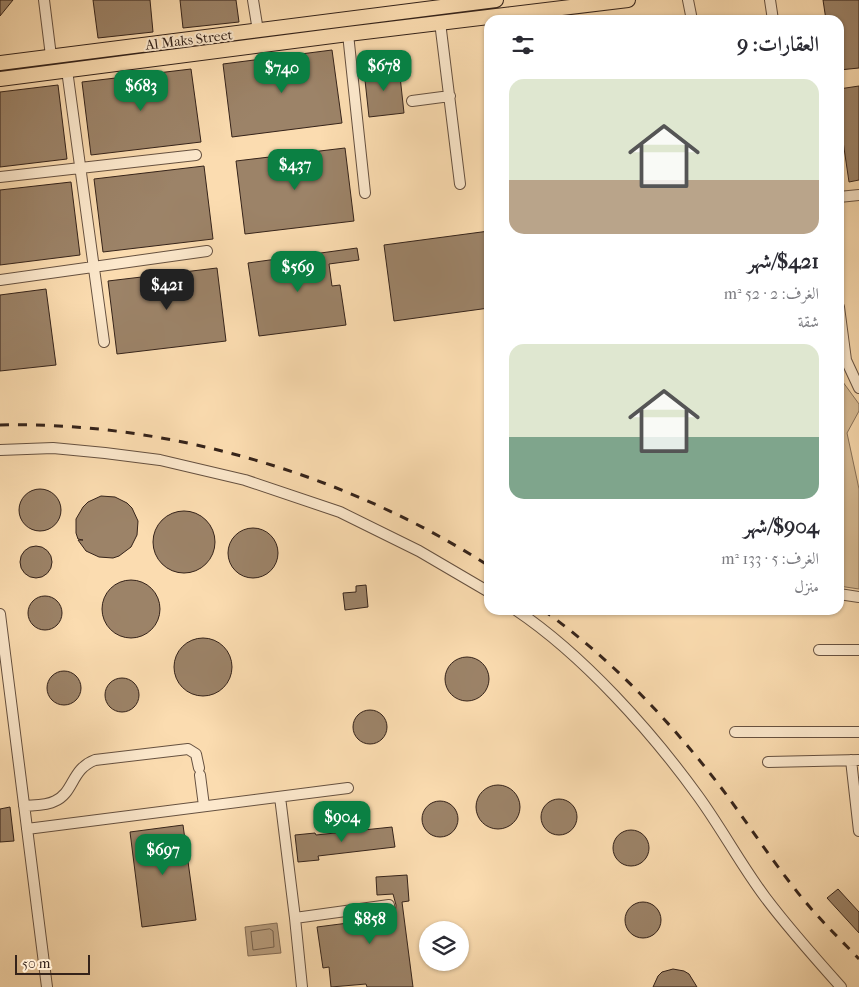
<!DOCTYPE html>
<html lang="ar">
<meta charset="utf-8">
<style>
:root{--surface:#fff;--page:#f7f7f7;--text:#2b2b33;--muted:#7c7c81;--accent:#0b8043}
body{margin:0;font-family:"IM FELL French Canon",Amiri,serif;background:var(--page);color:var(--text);direction:rtl;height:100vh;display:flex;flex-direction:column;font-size:19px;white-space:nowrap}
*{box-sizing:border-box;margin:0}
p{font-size:16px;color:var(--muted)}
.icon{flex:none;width:28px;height:28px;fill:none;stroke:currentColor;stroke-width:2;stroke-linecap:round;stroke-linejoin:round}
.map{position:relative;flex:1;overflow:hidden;direction:ltr}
.sheet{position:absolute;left:484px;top:15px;width:360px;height:600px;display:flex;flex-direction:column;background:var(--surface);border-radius:15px;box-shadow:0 1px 4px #0004;direction:rtl}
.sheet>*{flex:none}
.tools{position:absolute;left:419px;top:921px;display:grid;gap:10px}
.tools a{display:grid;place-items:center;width:50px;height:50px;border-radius:50%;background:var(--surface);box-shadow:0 1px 4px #0004;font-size:25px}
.scale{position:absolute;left:15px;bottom:12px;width:75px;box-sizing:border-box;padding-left:5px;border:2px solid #35231a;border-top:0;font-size:14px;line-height:18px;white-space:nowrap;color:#35231a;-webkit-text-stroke:4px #fce8cc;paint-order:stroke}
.price{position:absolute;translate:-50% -42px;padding:0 11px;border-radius:10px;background:var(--accent);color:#fff;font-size:16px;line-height:32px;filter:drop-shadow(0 1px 2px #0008)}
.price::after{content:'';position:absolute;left:50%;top:30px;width:15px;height:11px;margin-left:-8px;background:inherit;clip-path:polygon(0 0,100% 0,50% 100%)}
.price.selected{background:#222;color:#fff}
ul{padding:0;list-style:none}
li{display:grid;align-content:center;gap:10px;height:265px;padding:0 25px}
li span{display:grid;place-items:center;height:155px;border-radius:15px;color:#555}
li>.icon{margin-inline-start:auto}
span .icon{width:90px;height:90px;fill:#fffc;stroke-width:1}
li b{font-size:21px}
h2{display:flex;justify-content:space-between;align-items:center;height:60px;padding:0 25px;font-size:21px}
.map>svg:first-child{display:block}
.green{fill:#d9bd96;stroke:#877058}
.water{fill:#b89d7d;stroke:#846c55}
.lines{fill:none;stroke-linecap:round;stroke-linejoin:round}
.shore{stroke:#76604c;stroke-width:1}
.building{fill:#9c8368;stroke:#35231a}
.minor-casing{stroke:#665140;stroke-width:12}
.major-casing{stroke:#35231a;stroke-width:16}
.minor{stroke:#fce8cc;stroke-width:10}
.major{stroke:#fbdcb0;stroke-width:14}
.rail{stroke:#35231a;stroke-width:3;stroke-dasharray:9 9;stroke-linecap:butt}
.labels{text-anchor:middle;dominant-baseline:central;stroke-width:4;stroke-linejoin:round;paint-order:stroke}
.street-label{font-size:14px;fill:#35231a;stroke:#fce8cc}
</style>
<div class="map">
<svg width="859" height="987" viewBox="0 0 859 987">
<rect width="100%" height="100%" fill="#fbdcb0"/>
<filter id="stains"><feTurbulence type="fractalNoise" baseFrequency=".004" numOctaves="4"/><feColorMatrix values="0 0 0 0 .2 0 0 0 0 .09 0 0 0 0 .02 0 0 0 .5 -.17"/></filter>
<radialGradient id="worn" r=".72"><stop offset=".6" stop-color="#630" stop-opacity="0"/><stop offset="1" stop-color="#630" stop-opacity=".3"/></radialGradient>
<path class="green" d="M839,368L840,378L859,404V411L847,433L859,489V589L839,586Z"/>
<path class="water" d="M277,923L281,953L248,956L245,927Z"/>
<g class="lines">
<path class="shore" d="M270,929L273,931L274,947L253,950L251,932Z"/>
</g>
<path class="building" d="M0,0H13L0,16Z
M93,0H150L153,32L98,38Z
M180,0H236L239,22L183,28Z
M823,0H859V68L839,70V20H826Z
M332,50L342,123L232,137L223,64Z
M399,67L404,113L369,117L364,71Z
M191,69L201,142L91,155L82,82Z
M58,85L67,159L0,167V92Z
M859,86V180L849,182L839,114V89Z
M345,148L354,221L245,234L236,161Z
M204,166L213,239L103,252L94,179Z
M71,182L80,255L0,265V190Z
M489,231V308L394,321L384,245Z
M357,248L359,260L329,264L332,286L340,285L346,325L259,336L248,263Z
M217,268L226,341L117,354L108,281Z
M46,289L56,365L0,371V295Z
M19 510a21 21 0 1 1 42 0a21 21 0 1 1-42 0Z
M101,496L115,497L127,503L132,508L138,521L137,535L131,547L119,556L113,558L99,557L86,551L78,540H83L78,539L76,533V519L83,507L88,502Z
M153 542a31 31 0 1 1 62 0a31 31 0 1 1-62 0Z
M228 553a25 25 0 1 1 50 0a25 25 0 1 1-50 0Z
M20 562a16 16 0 1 1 32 0a16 16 0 1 1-32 0Z
M102 609a29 29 0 1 1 58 0a29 29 0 1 1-58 0Z
M366,585L368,607L345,610L343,593L356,592V586Z
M28 613a17 17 0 1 1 34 0a17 17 0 1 1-34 0Z
M174 667a29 29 0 1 1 58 0a29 29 0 1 1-58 0Z
M445 679a22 22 0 1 1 44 0a22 22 0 1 1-44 0Z
M47 688a17 17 0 1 1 34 0a17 17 0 1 1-34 0Z
M105 695a17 17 0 1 1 34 0a17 17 0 1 1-34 0Z
M353 727a17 17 0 1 1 34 0a17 17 0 1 1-34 0Z
M476 807a22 22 0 1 1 44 0a22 22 0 1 1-44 0Z
M541 817a18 18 0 1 1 36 0a18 18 0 1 1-36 0Z
M422 819a18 18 0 1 1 36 0a18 18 0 1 1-36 0Z
M10,807L14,841L0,842V809Z
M183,825L196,920L142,927L130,832Z
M392,827L395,847L318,856L319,860L298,862L295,835L315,833L316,835Z
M613 848a18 18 0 1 1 36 0a18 18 0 1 1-36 0Z
M407,875L409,901L402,902L413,987H367L366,984L331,987L329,967L323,968L317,927L395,917L396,905L393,894L377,895L376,877Z
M838,889L859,912V933L827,898Z
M625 920a18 18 0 1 1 36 0a18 18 0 1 1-36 0Z
M673,969L684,971L689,974L697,987H653L658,976L662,972Z"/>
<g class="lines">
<g class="minor-casing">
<path id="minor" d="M44,0L51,56
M253,0L258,31
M688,0L692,20
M770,0L773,20
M440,22L460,184
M348,34L365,193
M67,70L104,342
M412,101L450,96
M0,177L196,155
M839,197L859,195
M0,280L207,251
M839,307L846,360L859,388
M0,450L53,448L105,453L160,460L245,480L340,512L419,551L489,592
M839,594L859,597
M516,610C583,655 651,731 698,796C722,829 741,865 765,897C789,929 815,958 841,987
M0,614L47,987
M819,650H859
M735,732H859
M851,760L859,831
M768,762L859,760
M200,775L204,806
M280,797L295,918
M24,806C33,805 46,806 55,801C74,793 71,769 95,760L188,749L196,754L199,768
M27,829L348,788
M302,987L295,918L389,905"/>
</g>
<g class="major-casing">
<path id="major" d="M0,63L496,0
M0,79L348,34L628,0"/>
</g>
<use href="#minor" class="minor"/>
<use href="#major" class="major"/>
<path class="rail" d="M0,425C168,421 348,475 489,566
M543,610C609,657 667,718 716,781C743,816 767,854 795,889C814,914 837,936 859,959"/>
</g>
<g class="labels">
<g class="street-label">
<text transform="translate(189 40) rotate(-7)">Al Maks Street</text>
</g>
</g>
<rect width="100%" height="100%" filter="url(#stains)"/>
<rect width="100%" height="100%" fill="url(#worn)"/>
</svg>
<div class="tools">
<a><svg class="icon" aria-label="layers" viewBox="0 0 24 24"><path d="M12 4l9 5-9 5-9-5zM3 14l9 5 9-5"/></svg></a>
</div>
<div class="scale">50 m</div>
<b class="price" style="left:384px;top:92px">$678</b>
<b class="price" style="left:282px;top:94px">$740</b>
<b class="price" style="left:141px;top:112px">$683</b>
<b class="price" style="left:295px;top:191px">$437</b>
<b class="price" style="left:298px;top:293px">$569</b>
<b class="price selected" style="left:167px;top:311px">$421</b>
<b class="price" style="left:342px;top:843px">$904</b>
<b class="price" style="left:163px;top:876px">$697</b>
<b class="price" style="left:370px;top:945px">$858</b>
<section class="sheet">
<h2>العقارات: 9<svg class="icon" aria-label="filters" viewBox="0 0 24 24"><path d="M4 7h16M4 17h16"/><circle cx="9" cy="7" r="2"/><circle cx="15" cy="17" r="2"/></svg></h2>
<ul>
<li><span style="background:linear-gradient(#dfe7d0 65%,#b9a48a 0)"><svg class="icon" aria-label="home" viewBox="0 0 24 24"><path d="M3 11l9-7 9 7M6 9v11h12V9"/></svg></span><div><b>$421/شهر</b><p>الغرف: 2 · 52 m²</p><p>شقة</p></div></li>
<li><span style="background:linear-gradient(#dfe7d0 60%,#7fa58c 0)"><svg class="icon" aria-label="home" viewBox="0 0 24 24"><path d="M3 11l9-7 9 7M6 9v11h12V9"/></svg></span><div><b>$904/شهر</b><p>الغرف: 5 · 133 m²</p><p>منزل</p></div></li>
</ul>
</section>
</div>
